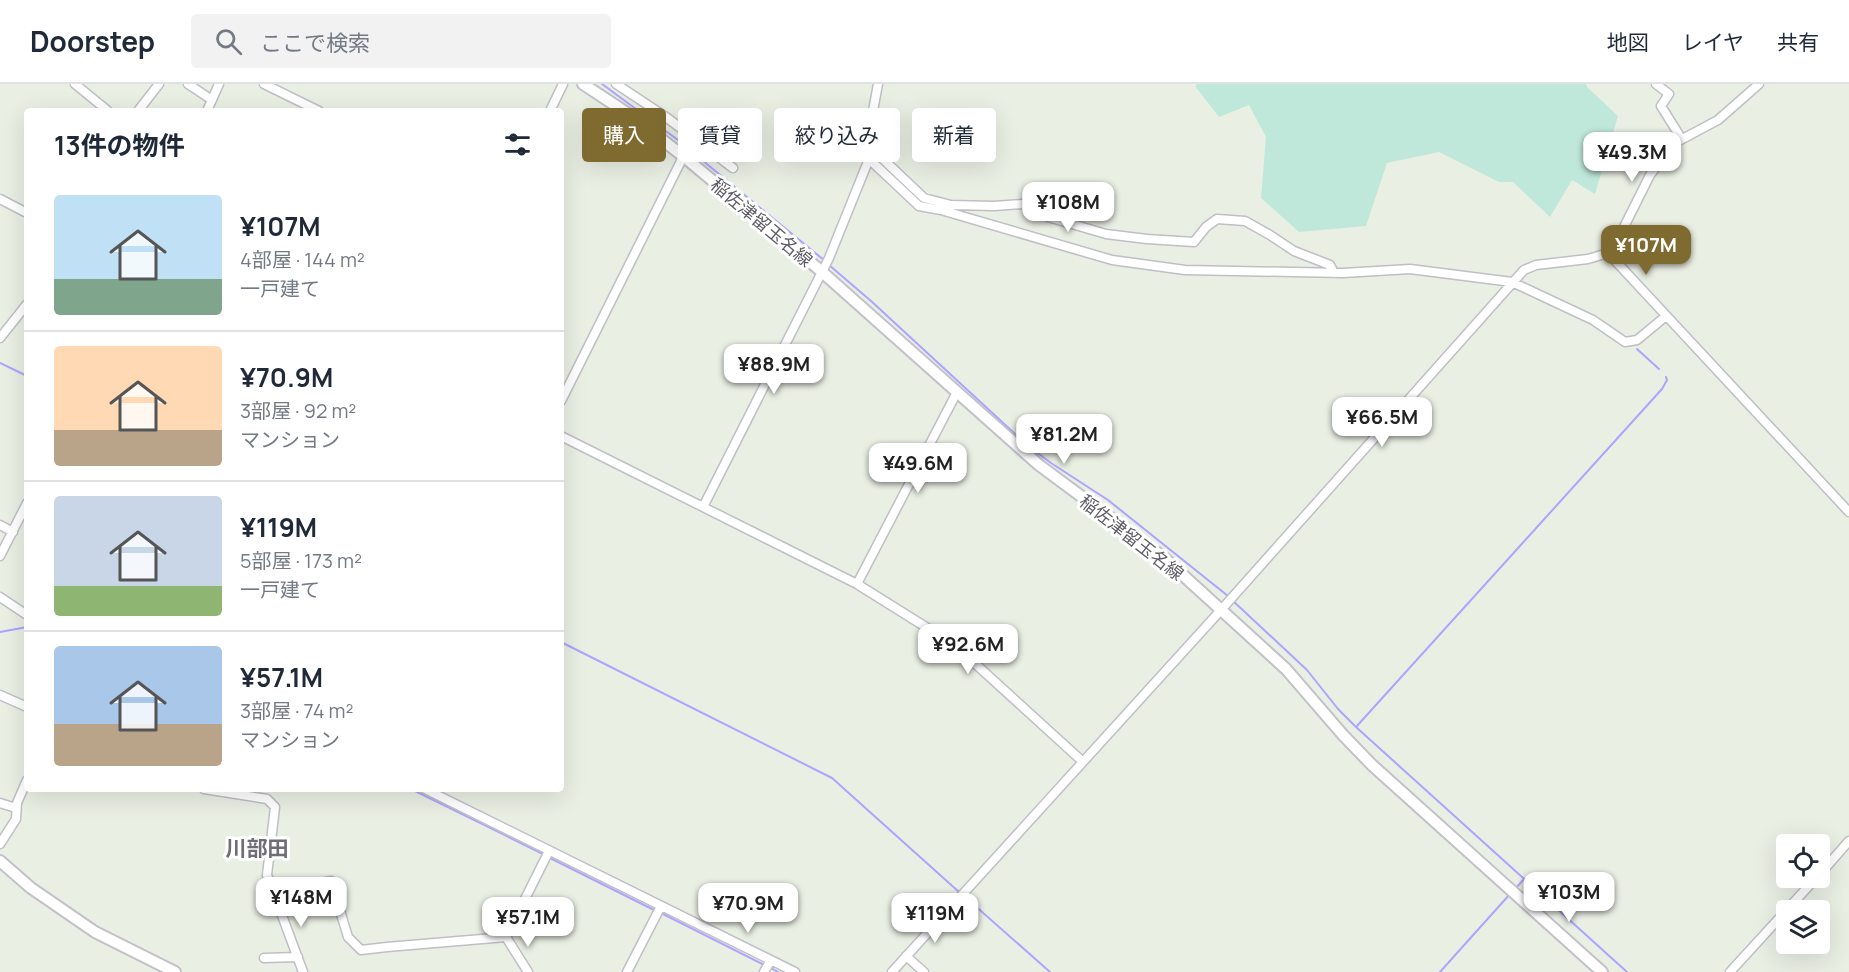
<!DOCTYPE html>
<html lang="ja">
<meta charset="utf-8">
<style>
:root{--surface:#fff;--page:#f2f2f3;--text:#1f2937;--muted:#747a83;--line:#e0e1e3;--accent:#7f6b2f}
body{margin:0;font-family:Manrope,"Noto Sans JP",sans-serif;background:var(--page);color:var(--text);height:100vh;display:flex;flex-direction:column;font-size:22px;white-space:nowrap}
*{box-sizing:border-box;margin:0}
p{font-size:20px;color:var(--muted)}
.icon{flex:none;width:33px;height:33px;fill:none;stroke:currentColor;stroke-width:2;stroke-linecap:round;stroke-linejoin:round}
.map{position:relative;flex:1;overflow:hidden}
.panel{position:absolute;left:24px;top:24px;width:540px;height:684px;display:flex;flex-direction:column;background:var(--surface);border-radius:6px;box-shadow:0 6px 24px #0002}
.panel>*{flex:none}
.top-card{position:absolute;left:582px;top:24px;width:570px;height:54px;display:flex;gap:12px}
.tools{position:absolute;left:1776px;top:750px;display:grid;gap:12px}
.tools a{display:grid;place-items:center;width:54px;height:54px;border-radius:6px;background:var(--surface);box-shadow:0 6px 24px #0002;font-size:30px}
.price{position:absolute;translate:-50% -51px;padding:0 14px;border-radius:12px;background:#fff;color:#222;font-size:20px;line-height:39px;filter:drop-shadow(0 2px 3px #0008)}
.price::after{content:'';position:absolute;left:50%;top:36px;width:18px;height:14px;margin-left:-9px;background:inherit;clip-path:polygon(0 0,100% 0,50% 100%)}
.price.active{background:var(--accent);color:#fff}
ul{padding:0;list-style:none}
li{display:flex;align-items:center;gap:18px;height:150px;padding:0 30px}
li+li{border-top:2px solid var(--line)}
li span{display:grid;place-items:center;flex:none;width:168px;height:120px;border-radius:6px;color:#555}
li>.icon{margin-inline-start:auto}
span .icon{width:72px;height:72px;fill:#fffc;stroke-width:1}
li b{font-size:26px}
h2{display:flex;justify-content:space-between;align-items:center;height:72px;padding:0 30px;font-size:26px}
.chip{padding:0 21px;border-radius:6px;background:var(--surface);box-shadow:0 6px 24px #0002;font-size:21px;line-height:54px}
.chip.active{background:var(--accent);color:#fff}
header{display:flex;align-items:center;gap:36px;box-sizing:border-box;height:84px;padding:0 30px;background:var(--surface);border-bottom:2px solid var(--line)}
header strong{font-size:28px}
nav{display:flex;gap:33px;margin-inline-start:auto;font-size:21px}
.search{width:420px;height:54px;background:var(--page);display:flex;align-items:center;gap:15px;box-sizing:border-box;padding:0 21px;border-radius:6px;color:var(--muted);font-size:22px}
.map>svg:first-child{display:block}
.green{fill:#bfe8da}
.lines{fill:none;stroke-linecap:round;stroke-linejoin:round}
.stream{stroke:#aca4ff;stroke-width:2}
.minor-casing{stroke:#c0bec6;stroke-width:11}
.secondary-casing{stroke:#c3c0ca;stroke-width:14}
.minor{stroke:#fff;stroke-width:8}
.secondary{stroke:#fff;stroke-width:10}
.labels{text-anchor:middle;dominant-baseline:central;stroke-width:6;stroke-linejoin:round;paint-order:stroke}
.street-label{font-size:18px;fill:#5e5c65;stroke:#fff}
.quarter-label{font-size:21px;font-weight:bold;fill:#6e6d78;stroke:#fff}
</style>
<header>
<strong>Doorstep</strong>
<div class="search"><svg class="icon" aria-label="search" viewBox="0 0 24 24"><circle cx="10" cy="10" r="6"/><path d="M15 15l6 6"/></svg>ここで検索</div>
<nav><a>地図</a><a>レイヤ</a><a>共有</a></nav>
</header>
<div class="map">
<svg width="1849" height="888" viewBox="0 0 1849 888">
<rect width="100%" height="100%" fill="#eaefe4"/>
<path class="green" d="M1197,0H1586L1587,3L1618,32L1595,110L1572,96L1550,133L1513,98H1499L1439,68L1387,79L1366,142L1299,148L1261,114L1266,53L1249,21L1219,33L1195,2Z"/>
<g class="lines">
<path class="stream" d="M602,0L682,59
M691,67L825,177
M829,181L871,217L1027,361L1051,379L1108,416L1228,512
M1637,265L1659,285
M0,279L27,292
M1232,516L1307,586L1338,625L1356,643L1627,888
M0,548L27,543
M561,558L832,694L959,808
M1356,643L1662,305L1667,296L1666,293
M411,705L543,770
M548,773L656,827
M1516,804L1524,795
M964,812L1050,888
M661,829L766,882
M771,884L778,888
M1440,888L1510,810"/>
<g class="minor-casing">
<path id="minor" d="M75,0L108,27
M188,0L212,16
M264,0L319,27
M616,0L666,33L733,84
M1656,0L1669,10L1661,22L1681,54
M138,27L159,0
M207,27L219,0
M550,27L563,0
M867,60L924,114L951,121L994,122L1022,120L1048,133L1106,150L1147,155L1194,158L1206,143L1217,135L1245,137L1270,151L1294,167L1330,181L1334,189
M869,75L919,122L941,126L1112,176L1185,186L1343,189L1410,185L1512,198L1593,236L1625,258L1637,256L1666,232
M0,115L27,129
M1608,169L1849,428
M0,254L27,220
M561,317L680,79L690,52
M561,352L857,500L929,545L970,575L1082,677
M703,423L829,174L869,75L867,59L878,0
M0,441L13,448
M0,472L27,419
M857,500L957,308
M0,513L27,531
M0,611L27,623
M204,705L267,715L275,723L267,791L303,888
M425,705L795,888
M0,719L16,724
M0,760L16,735L17,719L27,696
M1820,790L1849,757
M275,808L331,797L348,853L361,866L387,863L506,853
M506,853L549,767
M506,853L528,888
M906,872L924,888
M264,874L298,873
M627,888L661,822
M764,888L771,876
M892,888L1221,526L1524,186L1536,181L1588,175L1608,169L1619,153L1650,91L1673,60L1718,36L1759,0
M1730,888L1816,794"/>
</g>
<g class="secondary-casing">
<path id="secondary" d="M583,0L633,33L683,72L821,187L1039,381L1163,473L1286,585L1343,651L1372,681L1602,888
M0,777L31,804L95,848L175,888"/>
</g>
<use href="#minor" class="minor"/>
<use href="#secondary" class="secondary"/>
</g>
<g class="labels">
<g class="street-label">
<text transform="translate(762 138) rotate(40)">稲佐津留玉名線</text>
<text transform="translate(1132 453) rotate(38)">稲佐津留玉名線</text>
</g>
<g class="quarter-label">
<text x="257" y="764">川部田</text>
</g>
</g>
</svg>
<div class="tools">
<a><svg class="icon" aria-label="locate" viewBox="0 0 24 24"><circle cx="12" cy="12" r="6"/><path d="M12 2v4M12 18v4M2 12h4M18 12h4"/></svg></a>
<a><svg class="icon" aria-label="layers" viewBox="0 0 24 24"><path d="M12 4l9 5-9 5-9-5zM3 14l9 5 9-5"/></svg></a>
</div>
<b class="price" style="left:1632px;top:99px">¥49.3M</b>
<b class="price" style="left:1068px;top:149px">¥108M</b>
<b class="price active" style="left:1646px;top:192px">¥107M</b>
<b class="price" style="left:774px;top:311px">¥88.9M</b>
<b class="price" style="left:1382px;top:364px">¥66.5M</b>
<b class="price" style="left:1064px;top:381px">¥81.2M</b>
<b class="price" style="left:918px;top:410px">¥49.6M</b>
<b class="price" style="left:968px;top:591px">¥92.6M</b>
<b class="price" style="left:1569px;top:839px">¥103M</b>
<b class="price" style="left:301px;top:844px">¥148M</b>
<b class="price" style="left:748px;top:850px">¥70.9M</b>
<b class="price" style="left:935px;top:860px">¥119M</b>
<b class="price" style="left:528px;top:864px">¥57.1M</b>
<div class="top-card">
<a class="chip active">購入</a>
<a class="chip">賃貸</a>
<a class="chip">絞り込み</a>
<a class="chip">新着</a>
</div>
<section class="panel">
<h2>13件の物件<svg class="icon" aria-label="filters" viewBox="0 0 24 24"><path d="M4 7h16M4 17h16"/><circle cx="9" cy="7" r="2"/><circle cx="15" cy="17" r="2"/></svg></h2>
<ul>
<li><span style="background:linear-gradient(#bfe0f5 70%,#7fa58c 0)"><svg class="icon" aria-label="home" viewBox="0 0 24 24"><path d="M3 11l9-7 9 7M6 9v11h12V9"/></svg></span><div><b>¥107M</b><p>4部屋 · 144 m²</p><p>一戸建て</p></div></li>
<li><span style="background:linear-gradient(#ffd9b3 70%,#b9a48a 0)"><svg class="icon" aria-label="home" viewBox="0 0 24 24"><path d="M3 11l9-7 9 7M6 9v11h12V9"/></svg></span><div><b>¥70.9M</b><p>3部屋 · 92 m²</p><p>マンション</p></div></li>
<li><span style="background:linear-gradient(#c9d6e8 75%,#8fb573 0)"><svg class="icon" aria-label="home" viewBox="0 0 24 24"><path d="M3 11l9-7 9 7M6 9v11h12V9"/></svg></span><div><b>¥119M</b><p>5部屋 · 173 m²</p><p>一戸建て</p></div></li>
<li><span style="background:linear-gradient(#a9c7e8 65%,#b9a48a 0)"><svg class="icon" aria-label="home" viewBox="0 0 24 24"><path d="M3 11l9-7 9 7M6 9v11h12V9"/></svg></span><div><b>¥57.1M</b><p>3部屋 · 74 m²</p><p>マンション</p></div></li>
</ul>
</section>
</div>
